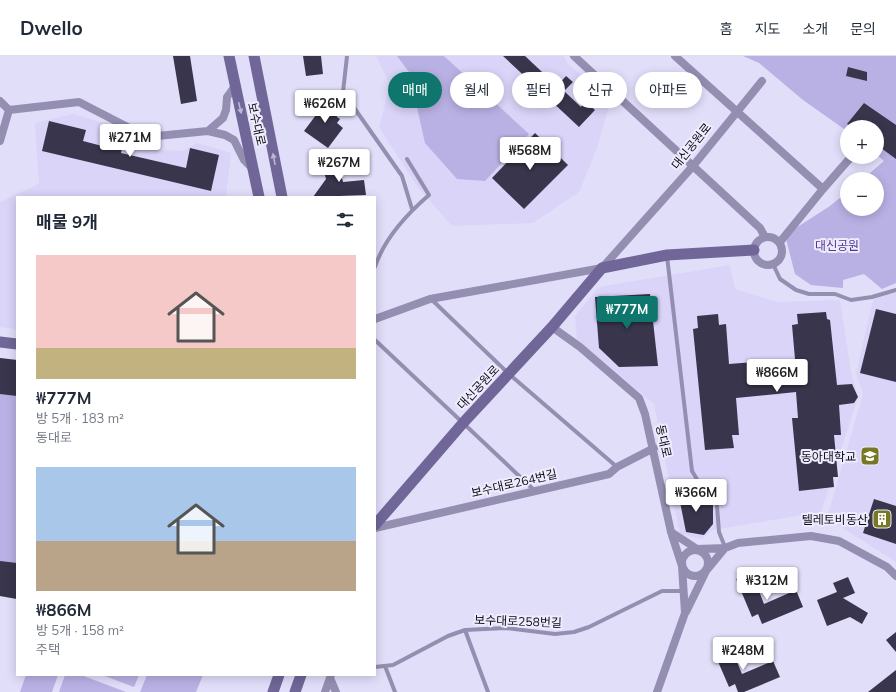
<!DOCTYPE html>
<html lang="ko">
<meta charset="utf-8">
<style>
:root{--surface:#fff;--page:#f2f2f3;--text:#1f2937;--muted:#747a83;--line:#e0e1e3;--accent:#0f766e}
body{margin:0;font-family:Mulish,"Noto Sans KR",sans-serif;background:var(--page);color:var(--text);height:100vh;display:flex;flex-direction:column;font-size:15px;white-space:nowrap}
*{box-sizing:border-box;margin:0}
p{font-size:13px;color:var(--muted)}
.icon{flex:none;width:22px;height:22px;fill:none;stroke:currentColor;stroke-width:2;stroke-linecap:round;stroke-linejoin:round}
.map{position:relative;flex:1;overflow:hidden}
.drawer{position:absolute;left:16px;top:140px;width:360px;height:480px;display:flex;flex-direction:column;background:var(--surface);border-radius:0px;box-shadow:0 2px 10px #0003}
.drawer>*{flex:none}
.top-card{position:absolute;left:388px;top:16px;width:380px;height:36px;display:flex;gap:8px}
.tools{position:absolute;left:840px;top:64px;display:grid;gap:8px}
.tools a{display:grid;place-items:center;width:44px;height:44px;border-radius:50%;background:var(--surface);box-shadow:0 2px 10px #0003;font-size:20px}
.price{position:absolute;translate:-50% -34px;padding:0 9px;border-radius:4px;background:#fff;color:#222;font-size:13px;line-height:26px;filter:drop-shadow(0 1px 2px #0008)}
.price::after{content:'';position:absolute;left:50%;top:24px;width:12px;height:9px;margin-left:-6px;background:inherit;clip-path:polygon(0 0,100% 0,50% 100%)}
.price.on{background:var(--accent);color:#fff}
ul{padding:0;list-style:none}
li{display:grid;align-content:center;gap:8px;height:212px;padding:0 20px}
li span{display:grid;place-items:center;height:124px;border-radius:0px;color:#555}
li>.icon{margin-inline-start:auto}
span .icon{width:72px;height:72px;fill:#fffc;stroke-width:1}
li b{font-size:17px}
h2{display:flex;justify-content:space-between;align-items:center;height:48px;padding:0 20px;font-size:17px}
.chip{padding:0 14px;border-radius:18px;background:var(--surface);box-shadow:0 2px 10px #0003;font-size:14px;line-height:36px}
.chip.on{background:var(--accent);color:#fff}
header{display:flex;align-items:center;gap:24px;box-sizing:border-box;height:56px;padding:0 20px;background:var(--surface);border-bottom:1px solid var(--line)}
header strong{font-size:19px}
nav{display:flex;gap:22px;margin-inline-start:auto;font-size:14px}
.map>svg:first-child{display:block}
.built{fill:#d9d4f8}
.green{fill:#b9b1e4}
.building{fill:#39354c}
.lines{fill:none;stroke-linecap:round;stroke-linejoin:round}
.lane{stroke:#948fb1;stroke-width:4}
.street{stroke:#948fb1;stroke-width:8}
.secondary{stroke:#706798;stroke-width:11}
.oneway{fill:#bcb7d5}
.labels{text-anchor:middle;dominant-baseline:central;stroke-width:4;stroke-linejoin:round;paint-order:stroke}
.street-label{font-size:12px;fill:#0e0d16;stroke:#efecfe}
.park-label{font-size:12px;fill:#503790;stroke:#efecfe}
.poi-label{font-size:12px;fill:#0e0d16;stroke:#efecfe;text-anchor:end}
</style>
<header>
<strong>Dwello</strong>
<nav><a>홈</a><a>지도</a><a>소개</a><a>문의</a></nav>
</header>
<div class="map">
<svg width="896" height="636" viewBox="0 0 896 636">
<rect width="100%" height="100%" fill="#e1defa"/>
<path class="built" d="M376,0H564L568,8L611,43L597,92L579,136L533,167L452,170L417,130L379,71L390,29Z
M73,58L103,67V77L160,94L183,95L197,87L231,97L226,141H17V273L0,271V146L39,128L35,67Z
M730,209L735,233L777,246L840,244L851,316L858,341L821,456L712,474L702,483L680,478L654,348L577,283L575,260L599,231Z
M896,232V506L827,462L863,338L856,317L873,245L882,237Z"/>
<path class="green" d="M397,0H444L529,78L485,125L457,123L425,87L409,16Z
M743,0H896V227L882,233L864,218L843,224V232L811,229L795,218L785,179L830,150L847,136V153H877V123H863L884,105L877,99V71H847V75L803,44L759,7Z
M0,302L17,304V543L0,540Z
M26,619H58L52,636H20Z
M65,619H81L126,636H59Z
M102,619H139L134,631Z
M147,619H203L196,636H140Z"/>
<path class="building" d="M173,0H190L197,45L181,48Z
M303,0H321L323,18L306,20Z
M503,0H525L557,30L566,20L573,26L564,35L581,51L584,44L595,54L579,71Z
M848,11L867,16V25L846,20Z
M332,40L337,61L340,63L337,67L343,72L328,92L304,75L322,51L320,43Z
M864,47L896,69V103L877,89V71H852L847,68Z
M49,65L86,74L83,85L106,91L108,84L123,88L121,97L186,112L190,92L219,99L211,135L42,95Z
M535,77L568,109L524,153L492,122Z
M337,104L343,126L364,124L366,139L313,141L326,123L322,108Z
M650,238L658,310L619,311L599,292L595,241Z
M876,253L896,258V326L860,317Z
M826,256L827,263L830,264L837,329L852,328L858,341L854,347L839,349L841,379H834L838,421H833L834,431L799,435L792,362H798L796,336L736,342L739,379H732L734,392L705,394L693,273L698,272L697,260L718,258L719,269L726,268L729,308L795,303L792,269L798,268L797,258Z
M0,302L17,304V340L0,338Z
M678,436L706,439L707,447L713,446V468L704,479L686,476Z
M874,443L896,450V488L863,477Z
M0,505L17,507V543L0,540Z
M752,517L764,548L796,534L803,551L762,568L758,558L752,561L736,523Z
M848,521L855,537L843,542L868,557L862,568L850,561L827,570L817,544L837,536L833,527Z
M896,576V596L886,584Z
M729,587L742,618L773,605L780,621L744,636H738L735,628L729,631L713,594Z
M896,614V636H868Z"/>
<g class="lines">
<path class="lane" d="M347,0L343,36L402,120L412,153
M667,200L692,415L698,425L716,437L719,476L725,491
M773,208L780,223L796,234L809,238H835L851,244L872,241L896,234
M375,211C384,183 407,158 429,139L407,103
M431,243L509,318L617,411
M375,284L534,434
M465,574L488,636
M385,610L395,636
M375,611L393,609L448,580L465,574L505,572L555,578L574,576L589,571L662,535H684"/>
<path class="street" d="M574,0L760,172L765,181
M675,0L823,133L851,101
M0,45L9,54
M9,54L79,46L147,81L208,75L225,79L234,84L244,104L253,113
M208,75L223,62L226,54L227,41L235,30
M0,85L9,54
M754 195a14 14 0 1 1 28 0a14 14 0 1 1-28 0Z
M780,186L823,133
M375,263L430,243L602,212L693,110L762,25
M552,271L580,291L639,342L645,358L671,476L682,510L685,557L657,636
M375,472L609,418L617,411L654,392
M671,476L697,493L725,492L738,487L811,480L839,485L887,511L896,520
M682 507a13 13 0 1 1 26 0a13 13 0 1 1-26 0Z
M686,556L706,515L725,492
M330,622L336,636
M325,636L331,619"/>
<path class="secondary" d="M229,0L259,141
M254,0L282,141
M0,286L17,288
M375,469L463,367L552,271L602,212L667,199L754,194
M273,636L279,619
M295,636L301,619"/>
</g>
<defs><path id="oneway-solid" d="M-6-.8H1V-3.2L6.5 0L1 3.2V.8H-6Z"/></defs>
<g class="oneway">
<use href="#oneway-solid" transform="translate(240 52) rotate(77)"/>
<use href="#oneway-solid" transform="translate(274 103) rotate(-101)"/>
</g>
<defs>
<g id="university-square" transform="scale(1)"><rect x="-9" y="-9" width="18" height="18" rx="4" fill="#767922" stroke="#efecfe"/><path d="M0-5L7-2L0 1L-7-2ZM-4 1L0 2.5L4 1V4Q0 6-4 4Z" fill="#fff"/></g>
<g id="building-square" transform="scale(1)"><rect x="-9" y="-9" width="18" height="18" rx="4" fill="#767922" stroke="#efecfe"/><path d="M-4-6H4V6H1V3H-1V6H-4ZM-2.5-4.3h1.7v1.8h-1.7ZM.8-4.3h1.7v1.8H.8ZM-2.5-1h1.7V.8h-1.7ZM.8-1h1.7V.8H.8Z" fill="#fff"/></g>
</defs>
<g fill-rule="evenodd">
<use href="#university-square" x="870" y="400"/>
<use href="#building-square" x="882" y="463"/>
</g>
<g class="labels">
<g class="street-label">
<text transform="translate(257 68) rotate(77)">보수대로</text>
<text transform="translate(691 90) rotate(-51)">대신공원로</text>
<text transform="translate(478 331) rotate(-47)">대신공원로</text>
<text transform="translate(664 385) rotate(77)">동대로</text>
<text transform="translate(514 427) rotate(-13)">보수대로264번길</text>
<text transform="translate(518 565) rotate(2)">보수대로258번길</text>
</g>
<g class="park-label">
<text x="837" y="189">대신공원</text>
</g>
<g class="poi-label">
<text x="856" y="400">동아대학교</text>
<text x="868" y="463">텔레토비동산</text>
</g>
</g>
</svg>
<div class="tools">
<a>+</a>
<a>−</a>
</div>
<b class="price" style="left:325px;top:68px">₩626M</b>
<b class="price" style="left:130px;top:102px">₩271M</b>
<b class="price" style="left:530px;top:115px">₩568M</b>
<b class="price" style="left:339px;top:127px">₩267M</b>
<b class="price on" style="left:627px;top:274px">₩777M</b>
<b class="price" style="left:777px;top:337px">₩866M</b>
<b class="price" style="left:696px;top:457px">₩366M</b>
<b class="price" style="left:767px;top:545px">₩312M</b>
<b class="price" style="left:743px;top:615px">₩248M</b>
<div class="top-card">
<a class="chip on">매매</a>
<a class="chip">월세</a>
<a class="chip">필터</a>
<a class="chip">신규</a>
<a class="chip">아파트</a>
</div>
<section class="drawer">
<h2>매물 9개<svg class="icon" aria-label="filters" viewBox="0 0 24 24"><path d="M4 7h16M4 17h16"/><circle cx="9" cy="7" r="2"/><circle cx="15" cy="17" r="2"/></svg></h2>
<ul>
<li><span style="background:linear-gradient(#f6c9c9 75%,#c2b280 0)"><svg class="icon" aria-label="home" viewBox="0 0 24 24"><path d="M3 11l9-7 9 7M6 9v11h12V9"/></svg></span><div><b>₩777M</b><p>방 5개 · 183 m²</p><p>동대로</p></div></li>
<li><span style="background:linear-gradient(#a9c7e8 60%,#b9a48a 0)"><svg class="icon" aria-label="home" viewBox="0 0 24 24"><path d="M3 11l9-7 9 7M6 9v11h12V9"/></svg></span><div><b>₩866M</b><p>방 5개 · 158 m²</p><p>주택</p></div></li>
</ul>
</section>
</div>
